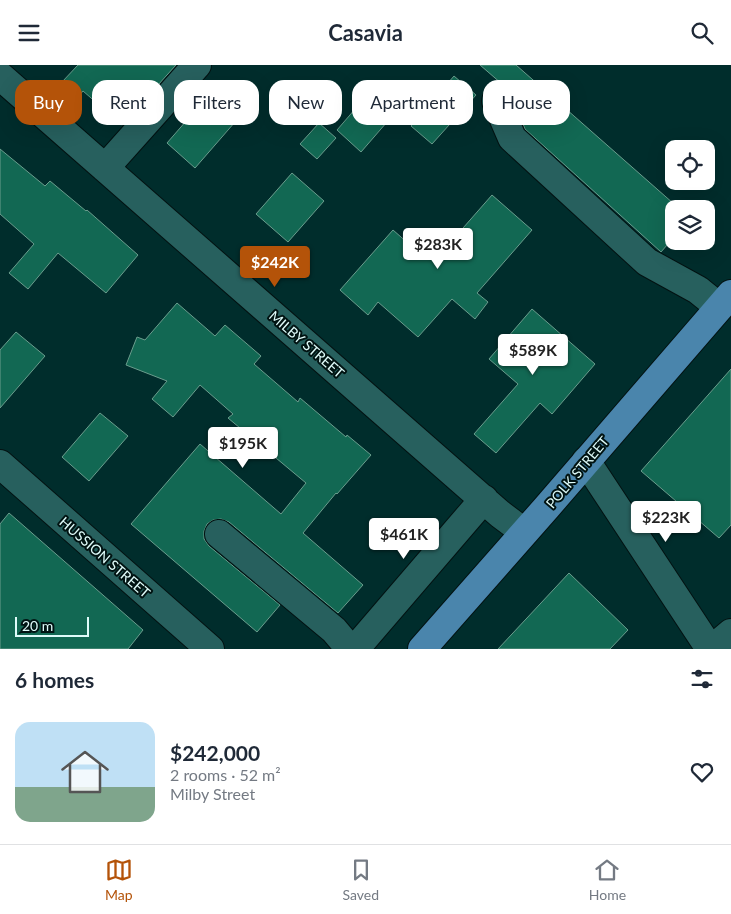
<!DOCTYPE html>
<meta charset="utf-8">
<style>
:root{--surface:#fff;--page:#f2f2f3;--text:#1f2937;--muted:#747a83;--line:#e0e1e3;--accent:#b45309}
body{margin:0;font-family:Lato,sans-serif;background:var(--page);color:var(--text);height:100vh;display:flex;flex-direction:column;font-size:19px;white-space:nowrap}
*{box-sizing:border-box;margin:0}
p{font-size:16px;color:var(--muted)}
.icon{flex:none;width:28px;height:28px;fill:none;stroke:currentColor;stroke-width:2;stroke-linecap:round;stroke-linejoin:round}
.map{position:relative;height:584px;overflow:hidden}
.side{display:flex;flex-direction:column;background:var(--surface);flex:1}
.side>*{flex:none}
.guide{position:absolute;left:15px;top:15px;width:701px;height:45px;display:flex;gap:10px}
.buttons{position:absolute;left:665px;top:75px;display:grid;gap:10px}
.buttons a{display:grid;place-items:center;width:50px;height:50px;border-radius:10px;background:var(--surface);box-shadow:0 5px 20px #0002;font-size:25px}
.scale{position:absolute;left:15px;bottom:12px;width:74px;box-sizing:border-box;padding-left:5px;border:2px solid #defbf9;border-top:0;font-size:14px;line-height:18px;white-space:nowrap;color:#defbf9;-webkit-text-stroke:4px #001312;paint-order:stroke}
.price{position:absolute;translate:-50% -42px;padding:0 11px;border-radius:5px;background:#fff;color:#222;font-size:16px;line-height:32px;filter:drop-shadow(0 1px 2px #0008)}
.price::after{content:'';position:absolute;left:50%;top:30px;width:15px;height:11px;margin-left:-8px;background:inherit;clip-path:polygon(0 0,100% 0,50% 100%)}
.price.current{background:var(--accent);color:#fff}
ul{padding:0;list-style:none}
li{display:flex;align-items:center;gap:15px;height:125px;padding:0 15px}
li span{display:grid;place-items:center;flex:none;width:140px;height:100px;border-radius:15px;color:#555}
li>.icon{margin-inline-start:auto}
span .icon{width:60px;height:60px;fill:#fffc;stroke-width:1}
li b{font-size:21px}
h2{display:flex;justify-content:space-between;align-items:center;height:60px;padding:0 15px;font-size:21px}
.tag{padding:0 18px;border-radius:15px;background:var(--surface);box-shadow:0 5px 20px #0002;font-size:18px;line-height:45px}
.tag.current{background:var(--accent);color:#fff}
header{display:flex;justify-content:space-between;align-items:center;height:65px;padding:0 15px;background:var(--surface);font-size:22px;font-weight:700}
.tabs{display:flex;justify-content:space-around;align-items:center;height:70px;border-top:1px solid var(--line);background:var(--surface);font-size:14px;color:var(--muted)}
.tabs a{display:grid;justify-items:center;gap:2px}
.tabs .current{color:var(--accent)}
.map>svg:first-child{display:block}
.building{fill:#126853;stroke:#6a9d8d}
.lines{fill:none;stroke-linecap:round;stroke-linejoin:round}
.minor-casing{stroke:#031212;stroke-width:30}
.major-casing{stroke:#031212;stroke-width:30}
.minor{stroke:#27605e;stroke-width:28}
.major{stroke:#4a85ac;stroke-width:28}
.labels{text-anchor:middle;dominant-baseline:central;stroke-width:4;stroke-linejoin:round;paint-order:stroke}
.street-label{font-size:14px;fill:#defbf9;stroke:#001312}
</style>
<header><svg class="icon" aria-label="menu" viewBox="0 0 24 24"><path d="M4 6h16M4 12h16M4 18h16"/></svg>Casavia<svg class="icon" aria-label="search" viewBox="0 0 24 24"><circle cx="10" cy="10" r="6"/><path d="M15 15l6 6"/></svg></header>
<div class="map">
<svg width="731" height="584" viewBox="0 0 731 584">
<rect width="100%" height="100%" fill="#002d2c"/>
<path class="building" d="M78,0H176L122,60L83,26L78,32L62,17Z
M480,0H516L674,139V172L661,187L525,64L522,56L532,45Z
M454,11L476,30L432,79L411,61Z
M207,32L235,57L195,103L167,78Z
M362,36L387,57L361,87L337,65Z
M319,58L336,73L317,94L300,79Z
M0,84L45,121L50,116L86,146L87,145L138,190L106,228L58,188L28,224L9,208L34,179L0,149Z
M292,108L324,136L288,177L256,149Z
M492,130L532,165L477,228L488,237L475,254L452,234L418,272L378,237L368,250L340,225L393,165L426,194L443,174L449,179Z
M177,238L215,271L225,260L261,291L254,299L298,337L300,333L346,372L347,370L371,390L337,429L336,428L303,468L363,520L338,548L229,457L221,454L213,455L207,459L204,466V474L209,481L280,540L257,567L131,459L200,379L281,449L306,418L228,353L233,349L200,320L173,352L152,334L167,316L126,300L137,272L145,275Z
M532,244L595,299L552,349L540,338L496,388L474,369L518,319L489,294Z
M16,267L45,291L0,343V285Z
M731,304V460L719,473L641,406Z
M100,348L128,371L89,416L62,392Z
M9,448L143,565L128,584H0V459Z
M569,508L628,565L610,584H498Z"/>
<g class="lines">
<g class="minor-casing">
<path id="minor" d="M0,11L500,449L524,467
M496,36L512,73L647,197L698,225L719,242
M105,103L197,0
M586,396L710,584
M0,399L210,584
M219,469L334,565L350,584
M352,584L362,576L484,434
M712,584L731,568"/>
</g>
<g class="major-casing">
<path id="major" d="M422,584L547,442L731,229"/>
</g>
<use href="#minor" class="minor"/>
<use href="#major" class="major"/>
</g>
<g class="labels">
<g class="street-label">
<text transform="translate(307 279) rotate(41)">MILBY STREET</text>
<text transform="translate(577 407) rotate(-50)">POLK STREET</text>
<text transform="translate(105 492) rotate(41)">HUSSION STREET</text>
</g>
</g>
</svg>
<div class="buttons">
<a><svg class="icon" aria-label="locate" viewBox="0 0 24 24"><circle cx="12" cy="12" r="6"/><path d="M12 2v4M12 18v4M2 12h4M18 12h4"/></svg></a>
<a><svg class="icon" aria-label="layers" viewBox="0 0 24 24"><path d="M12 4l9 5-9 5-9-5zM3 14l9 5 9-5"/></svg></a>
</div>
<div class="scale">20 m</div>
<b class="price" style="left:438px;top:205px">$283K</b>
<b class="price current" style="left:275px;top:223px">$242K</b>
<b class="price" style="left:533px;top:311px">$589K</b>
<b class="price" style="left:243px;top:404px">$195K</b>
<b class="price" style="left:666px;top:478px">$223K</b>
<b class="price" style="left:404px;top:495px">$461K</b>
<div class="guide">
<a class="tag current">Buy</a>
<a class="tag">Rent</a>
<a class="tag">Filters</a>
<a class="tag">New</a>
<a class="tag">Apartment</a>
<a class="tag">House</a>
</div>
</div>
<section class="side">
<h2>6 homes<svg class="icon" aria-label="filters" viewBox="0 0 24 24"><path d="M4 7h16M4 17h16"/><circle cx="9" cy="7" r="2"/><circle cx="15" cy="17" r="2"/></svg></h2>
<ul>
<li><span style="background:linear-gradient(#bfe0f5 65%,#7fa58c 0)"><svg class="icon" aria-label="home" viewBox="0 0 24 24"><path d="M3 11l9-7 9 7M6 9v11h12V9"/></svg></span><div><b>$242,000</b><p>2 rooms · 52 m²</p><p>Milby Street</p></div><svg class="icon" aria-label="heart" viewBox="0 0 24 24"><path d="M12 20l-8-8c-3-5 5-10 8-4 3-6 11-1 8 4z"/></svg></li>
</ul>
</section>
<nav class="tabs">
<a class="current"><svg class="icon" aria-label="map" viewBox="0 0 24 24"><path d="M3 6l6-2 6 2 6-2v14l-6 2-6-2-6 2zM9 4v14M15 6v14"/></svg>Map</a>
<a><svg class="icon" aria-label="saved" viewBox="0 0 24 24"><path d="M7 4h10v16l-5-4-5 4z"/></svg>Saved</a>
<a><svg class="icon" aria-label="home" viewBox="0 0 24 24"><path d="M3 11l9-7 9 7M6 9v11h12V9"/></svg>Home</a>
</nav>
